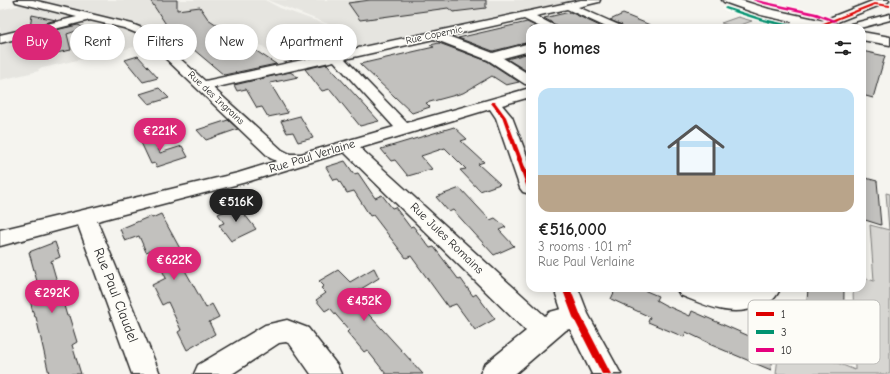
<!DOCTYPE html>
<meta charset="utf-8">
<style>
:root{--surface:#fff;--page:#f6f6f6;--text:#222;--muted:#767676;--line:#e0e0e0;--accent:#db2777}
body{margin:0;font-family:"Comic Neue",sans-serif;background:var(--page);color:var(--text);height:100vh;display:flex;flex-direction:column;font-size:15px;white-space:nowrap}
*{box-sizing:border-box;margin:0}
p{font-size:13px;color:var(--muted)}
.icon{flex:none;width:22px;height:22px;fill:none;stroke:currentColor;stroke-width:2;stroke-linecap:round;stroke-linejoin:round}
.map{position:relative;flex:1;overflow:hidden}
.sheet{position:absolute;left:526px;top:24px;width:340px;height:268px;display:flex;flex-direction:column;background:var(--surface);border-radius:12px;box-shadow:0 2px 10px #0003}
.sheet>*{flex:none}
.banner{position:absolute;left:12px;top:24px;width:380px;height:36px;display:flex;gap:8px}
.price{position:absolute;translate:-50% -34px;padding:0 9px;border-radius:14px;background:var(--accent);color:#fff;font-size:13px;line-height:26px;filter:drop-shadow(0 1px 2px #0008)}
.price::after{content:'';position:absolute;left:50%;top:24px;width:12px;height:9px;margin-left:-6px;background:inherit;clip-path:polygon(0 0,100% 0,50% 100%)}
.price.active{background:#222;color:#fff}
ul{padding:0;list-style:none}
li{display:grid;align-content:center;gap:8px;height:212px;padding:0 12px}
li+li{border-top:1px solid var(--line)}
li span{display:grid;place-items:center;height:124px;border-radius:12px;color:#555}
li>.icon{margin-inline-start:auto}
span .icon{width:72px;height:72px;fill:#fffc;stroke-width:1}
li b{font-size:17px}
h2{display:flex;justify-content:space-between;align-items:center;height:48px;padding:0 12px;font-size:17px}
.chip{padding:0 14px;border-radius:18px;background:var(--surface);box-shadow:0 2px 10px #0003;font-size:14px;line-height:36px}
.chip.active{background:var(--accent);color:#fff}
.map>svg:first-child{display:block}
.built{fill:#e6e5e0}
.green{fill:#d7d6d2;stroke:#81807e}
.building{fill:#c2c1be;stroke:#2b2b2b}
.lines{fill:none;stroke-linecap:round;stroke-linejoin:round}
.minor-casing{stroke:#2b2b2b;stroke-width:3}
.tertiary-casing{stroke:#2b2b2b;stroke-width:3}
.minor{fill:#fdfcf7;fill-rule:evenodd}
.tertiary{fill:#fdfcf7;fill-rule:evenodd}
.bus-1-casing{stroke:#fdfcf7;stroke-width:3}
.bus-2-casing{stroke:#fdfcf7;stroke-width:3}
.bus-3-casing{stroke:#fdfcf7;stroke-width:3}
.bus-1{fill:#d00;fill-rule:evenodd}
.bus-2{fill:#009270;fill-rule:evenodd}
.bus-3{fill:#e5007d;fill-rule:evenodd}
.labels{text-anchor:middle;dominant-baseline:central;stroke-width:3;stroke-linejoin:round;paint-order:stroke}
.far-street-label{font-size:10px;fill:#2b2b2b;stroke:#fdfcf7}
.street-label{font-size:12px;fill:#2b2b2b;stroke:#fdfcf7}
.near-street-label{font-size:14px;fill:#2b2b2b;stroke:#fdfcf7}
.key{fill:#fdfcf7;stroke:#bebdba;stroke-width:1}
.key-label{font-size:11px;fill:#2b2b2b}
</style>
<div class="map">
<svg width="890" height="374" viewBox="0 0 890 374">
<rect width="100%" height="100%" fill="#f5f4ef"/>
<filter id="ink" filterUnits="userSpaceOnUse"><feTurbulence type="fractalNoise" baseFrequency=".025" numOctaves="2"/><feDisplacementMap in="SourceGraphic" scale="8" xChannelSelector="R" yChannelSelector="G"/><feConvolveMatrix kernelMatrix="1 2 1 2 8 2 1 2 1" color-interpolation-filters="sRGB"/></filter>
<g filter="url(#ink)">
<path class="built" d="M29,0H265L280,8L361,37L267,0H577L383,44L288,63L240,32L219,38L209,30L38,69L39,71L0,80V10L34,2Z"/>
<path class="green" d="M738,17L752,21L735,27L721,23Z
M886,193L890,194V374H776L780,340L855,370L853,288H862V277L874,281L870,225L889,230Z"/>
<path class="building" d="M150,0H177V10L200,7L208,19L276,64L224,75L169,29Z
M370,0H486V8L453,12L448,8L360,20L348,3Z
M570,12L604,28H558L556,25L544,18Z
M623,14L655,27V28H624L622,25L610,20Z
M32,15L56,20L30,27Z
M527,22L539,28H530V42L493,51L458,38Z
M78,25L85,28L67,34L71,50L51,54L45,37L60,33L51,31Z
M439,43L487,61L519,82L506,85L492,76L463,93L426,103L430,107L412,113L360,64L434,47L430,45Z
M862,51L885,56L873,98L862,95Z
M530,53V73L507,59Z
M138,56L158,78L143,82L125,60Z
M327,64L346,85L379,121L360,126L330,89L322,91L305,69Z
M290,72L298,77L270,83L288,113L268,117L262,107L257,108L246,89L237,91L234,85Z
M159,88L169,98L149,104L140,94Z
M300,116L313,138L298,142L293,132L287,133L281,121Z
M228,120L238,129L206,140L197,130Z
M454,127L467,139L461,141L484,162L478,164L500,184L480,191L460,170L466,169L445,148L421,156L432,169L408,176L395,160L391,161L381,149Z
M150,132L160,153L182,146L188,157L157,167L155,163L151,164L138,136Z
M345,161L354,174L358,173L375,198L382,195L392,208L395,207L410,227L413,226L430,248L434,247L459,280L461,279L473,296L476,294L495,319L475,330L456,304L448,307L411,256L406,258L373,215L370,216L354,191L347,193L338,179L334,180L326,167Z
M862,177L877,181L881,225L862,219Z
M460,188L490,220L495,218L506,227L499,230L514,246L494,255L453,210L449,212L436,197Z
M238,206L256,229L231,241L219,225L224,223L218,214Z
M161,214L183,254L177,256L206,308L212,304L219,317L209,322L215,334L187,350L178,332L181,330L168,302L162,305L152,285L166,278L152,250L146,252L139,236L125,241L120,229L151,216L152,218Z
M55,242L60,257L51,261L67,316H69L77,342L72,345L81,374H49L36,317H35L32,309L28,289L38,285L29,252Z
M374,268L379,278L351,295L423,374H386L367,350L364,352L347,332L349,330L330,308L325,311L316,300L326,293L321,288L324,286L319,281L338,270L350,282Z
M616,288H639L658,296L656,300L665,305L690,316L692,311L774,347L771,370L709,344V343L686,332L684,337L648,322L650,317L611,299Z
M808,288H844L843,357L804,341Z"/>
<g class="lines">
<g class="minor-casing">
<path id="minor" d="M15,0H33L132,24L149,31L205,81L581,0H600L599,2L578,7L621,26L623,28H608L567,9L536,16L555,26L557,28H542L524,19L448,36L493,53L530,43V51L503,58L530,75V85L525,84L488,60L434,39L345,59L407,123L530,88V97L502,105L512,117L530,164V194L523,192L520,188L496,118L490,109L360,148L545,316L550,312L561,309L554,288H578L588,314L621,374H592L570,329L566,330L515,374H480L484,365L526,331L344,152L250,181L97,221L160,374H132L78,225L0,246V230L238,173L277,161L270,158L141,35L124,28L90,20L0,43V35L77,17L16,2ZM334,61L394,127L301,154H290L282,150L213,88Z
M875,0H889L888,2L827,26H819L817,24L819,22Z
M890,14V20L860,28H851L849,26L851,24Z
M676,288H714L738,292L747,291L752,288H780C777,298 770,303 760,306C730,318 708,306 680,295Z
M287,320L308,328L337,365L341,374H311L290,344L286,342L279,343L232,374H194L198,365L265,325Z"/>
</g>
<g class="tertiary-casing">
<path id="tertiary" d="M722,0H740L769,9L829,22L837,25L839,28H821L803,26L801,28H791L790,26L792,22L761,15L724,2Z
M862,32L890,37V45L862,40Z"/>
</g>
<use href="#minor" class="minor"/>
<use href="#tertiary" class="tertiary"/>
<g class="bus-1-casing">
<path id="bus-1" d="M874,3L890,5V7L875,5L824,25L821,24Z
M491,102H495L506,117L530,180V190L527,188L502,117L491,103Z
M562,288H570L581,316L611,374H602L573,317Z"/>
</g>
<g class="bus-2-casing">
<path id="bus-2" d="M726,7L764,19L805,28C779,28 749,17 725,9L724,8Z"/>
</g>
<g class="bus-3-casing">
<path id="bus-3" d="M752,0H757L817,13L837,21L834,22L814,15L764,4Z"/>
</g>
<use href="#bus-1" class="bus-1"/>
<use href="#bus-2" class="bus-2"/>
<use href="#bus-3" class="bus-3"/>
</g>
</g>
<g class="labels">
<g class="far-street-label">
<text transform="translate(434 35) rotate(-12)">Rue Copernic</text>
<text transform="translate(216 98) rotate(43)">Rue des Ingrains</text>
</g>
<g class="street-label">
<text transform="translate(312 156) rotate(-17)">Rue Paul Verlaine</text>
<text transform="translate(447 238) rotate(44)">Rue Jules Romains</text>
</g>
<g class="near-street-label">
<text transform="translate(116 295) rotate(69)">Rue Paul Claudel</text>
</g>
</g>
<rect x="748" y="300" width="132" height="64" rx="6" class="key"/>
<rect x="756" y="312" width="18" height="4" fill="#d00"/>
<rect x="756" y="330" width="18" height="4" fill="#009270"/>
<rect x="756" y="348" width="18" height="4" fill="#e5007d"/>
<g class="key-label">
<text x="781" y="318">1</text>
<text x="781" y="336">3</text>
<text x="781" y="354">10</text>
</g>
</svg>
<b class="price" style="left:160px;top:152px">€221K</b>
<b class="price active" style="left:236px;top:223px">€516K</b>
<b class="price" style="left:174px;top:281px">€622K</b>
<b class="price" style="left:52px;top:314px">€292K</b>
<b class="price" style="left:364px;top:322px">€452K</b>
<div class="banner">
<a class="chip active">Buy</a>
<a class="chip">Rent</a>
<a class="chip">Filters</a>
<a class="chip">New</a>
<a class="chip">Apartment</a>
</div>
<section class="sheet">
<h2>5 homes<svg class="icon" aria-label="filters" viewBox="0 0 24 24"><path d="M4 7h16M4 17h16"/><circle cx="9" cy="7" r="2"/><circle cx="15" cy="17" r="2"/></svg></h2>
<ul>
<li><span style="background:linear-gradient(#bfe0f5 70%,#b9a48a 0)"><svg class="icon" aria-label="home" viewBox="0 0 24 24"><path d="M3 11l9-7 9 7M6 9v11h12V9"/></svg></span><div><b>€516,000</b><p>3 rooms · 101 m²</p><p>Rue Paul Verlaine</p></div></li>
</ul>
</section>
</div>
